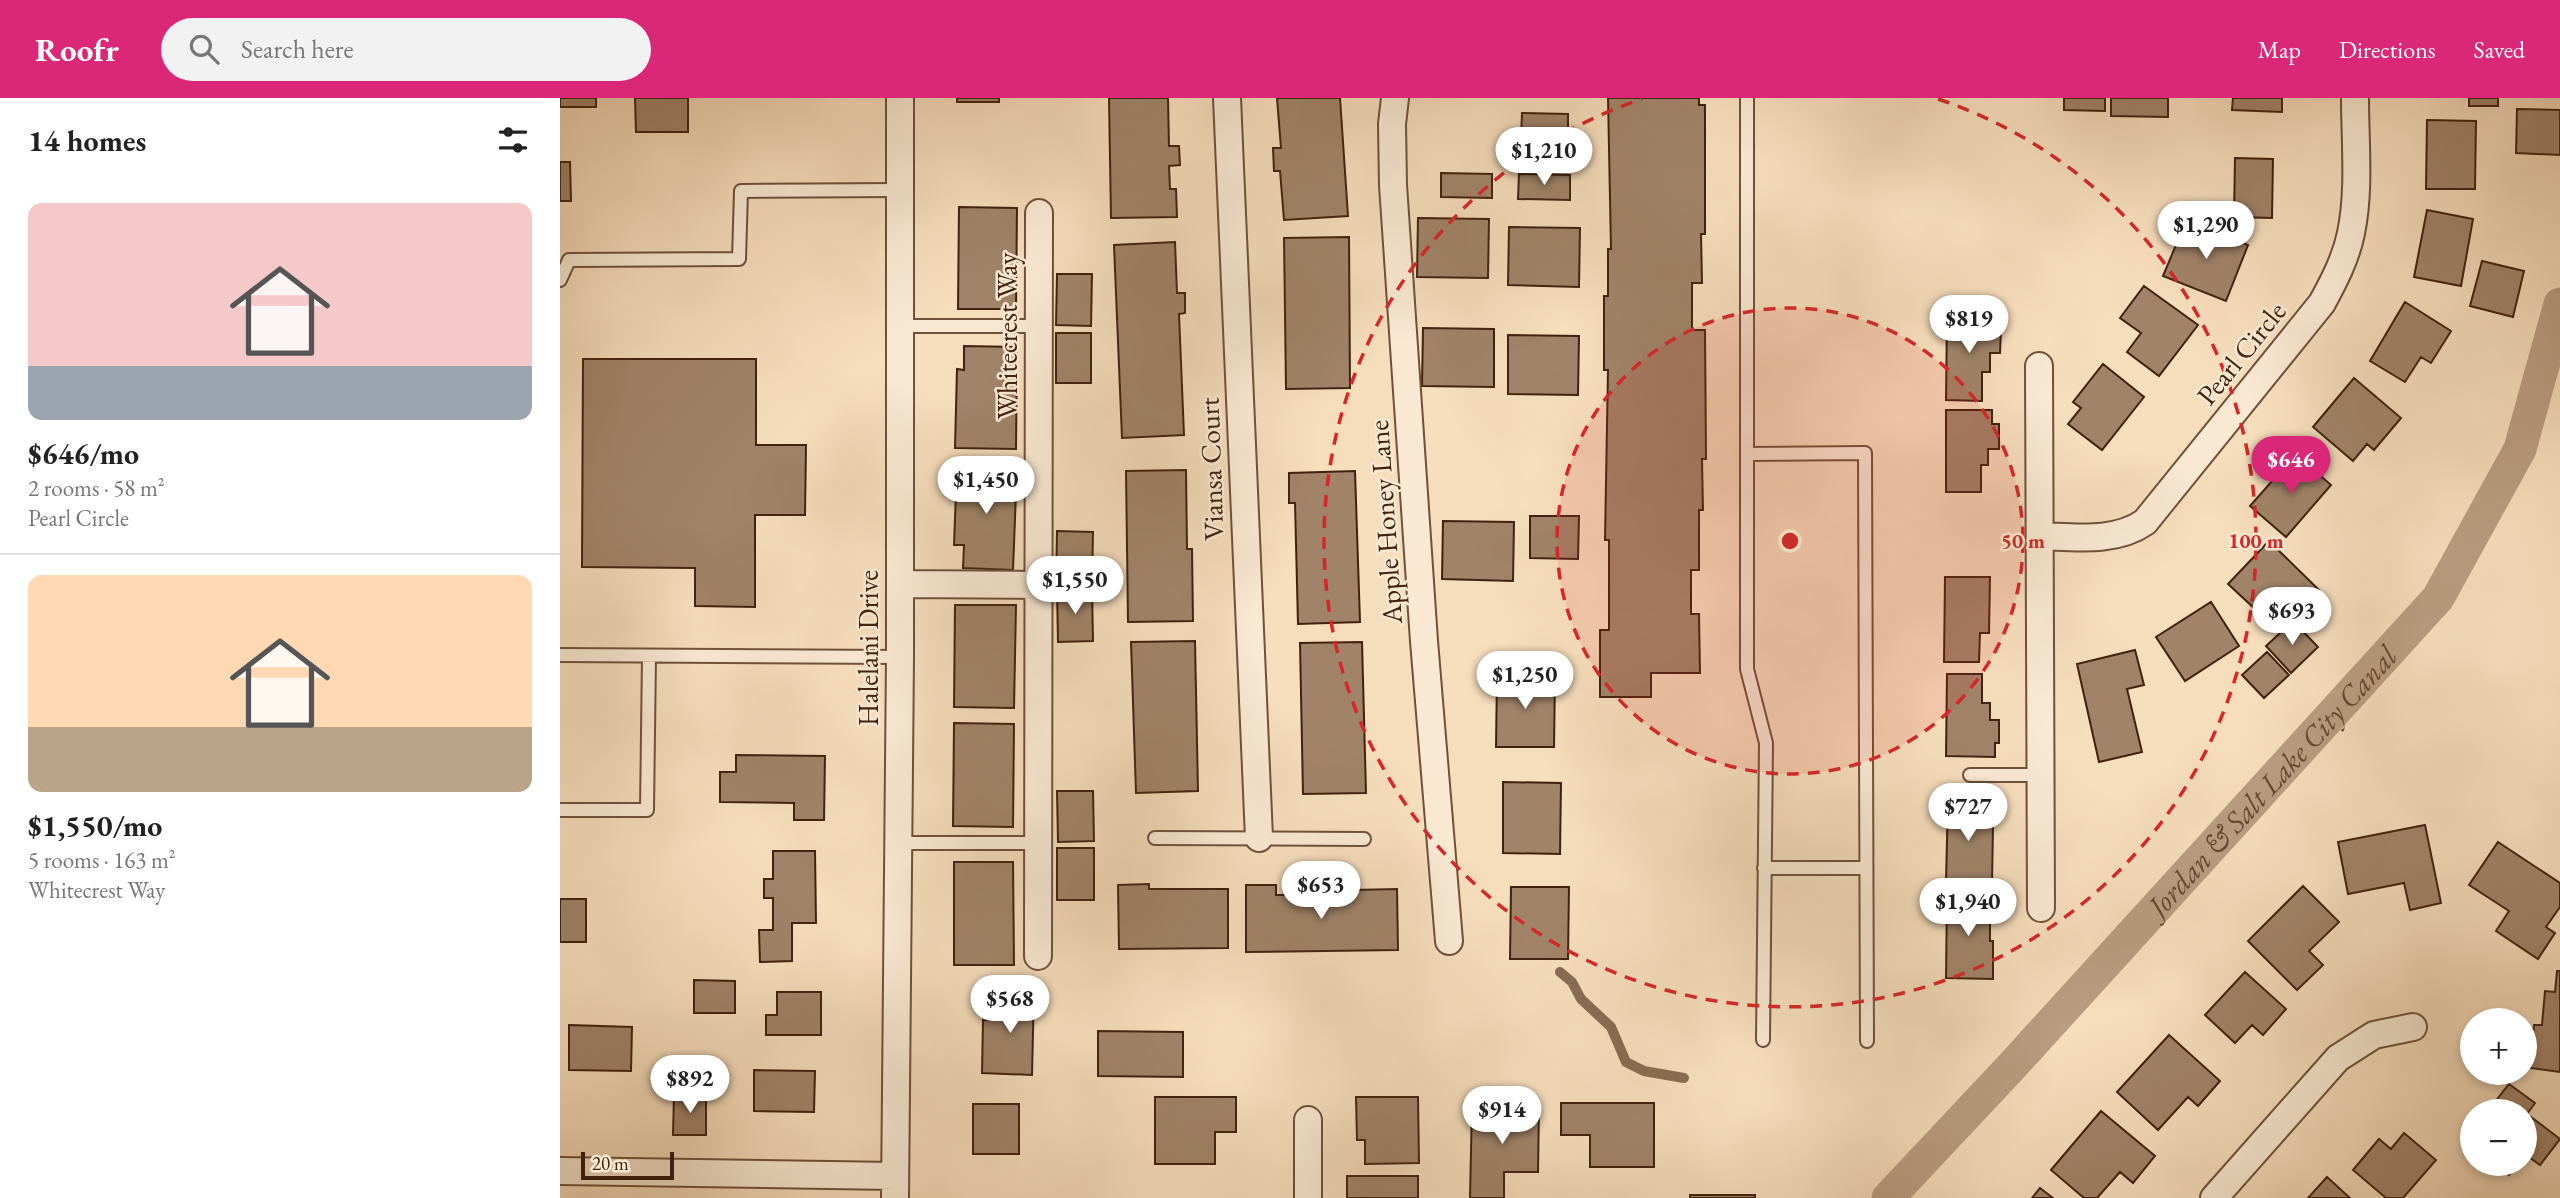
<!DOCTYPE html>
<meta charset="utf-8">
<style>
:root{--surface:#fff;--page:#f2f2f2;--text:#222;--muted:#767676;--line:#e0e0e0;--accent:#db2777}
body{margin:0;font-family:"EB Garamond",serif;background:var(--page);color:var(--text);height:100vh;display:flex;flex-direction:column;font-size:26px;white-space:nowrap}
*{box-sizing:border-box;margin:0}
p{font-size:23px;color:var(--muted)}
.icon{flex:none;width:38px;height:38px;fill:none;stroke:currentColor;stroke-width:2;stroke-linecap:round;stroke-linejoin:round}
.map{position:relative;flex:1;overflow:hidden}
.panel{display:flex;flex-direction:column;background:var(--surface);width:560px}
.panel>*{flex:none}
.buttons{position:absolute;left:1900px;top:910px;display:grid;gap:14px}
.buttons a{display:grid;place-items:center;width:77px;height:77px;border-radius:50%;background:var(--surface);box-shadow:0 4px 10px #0003;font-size:35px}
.scale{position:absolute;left:21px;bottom:18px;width:93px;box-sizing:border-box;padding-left:7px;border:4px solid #42220f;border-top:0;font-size:19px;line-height:24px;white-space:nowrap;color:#42220f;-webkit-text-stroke:5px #f9e9d3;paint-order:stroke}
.price{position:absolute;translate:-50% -60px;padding:0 16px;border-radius:24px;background:#fff;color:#222;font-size:23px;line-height:46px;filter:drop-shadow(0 2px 4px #0008)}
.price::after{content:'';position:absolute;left:50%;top:42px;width:21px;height:16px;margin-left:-10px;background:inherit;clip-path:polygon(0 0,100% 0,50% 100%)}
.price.active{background:var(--accent);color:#fff}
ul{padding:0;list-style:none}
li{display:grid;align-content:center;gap:14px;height:371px;padding:0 28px}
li+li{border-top:2px solid var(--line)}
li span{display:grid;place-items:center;height:217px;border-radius:14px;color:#555}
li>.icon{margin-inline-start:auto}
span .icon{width:126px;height:126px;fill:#fffc;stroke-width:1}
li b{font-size:30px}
h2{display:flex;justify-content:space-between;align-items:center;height:84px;padding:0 28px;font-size:30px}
header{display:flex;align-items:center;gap:42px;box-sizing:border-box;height:98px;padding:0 35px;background:var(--accent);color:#fff}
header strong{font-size:33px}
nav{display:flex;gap:38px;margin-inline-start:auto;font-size:24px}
.search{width:490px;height:63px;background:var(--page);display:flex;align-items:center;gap:18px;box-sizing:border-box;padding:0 24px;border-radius:38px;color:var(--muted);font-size:26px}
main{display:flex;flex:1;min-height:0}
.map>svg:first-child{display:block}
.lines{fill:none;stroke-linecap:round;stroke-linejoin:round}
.stream{stroke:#896c53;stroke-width:10}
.canal{stroke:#b99d81;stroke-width:33}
.building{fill:#a08369;stroke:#42220f;stroke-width:2}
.lane-casing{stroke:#6f513a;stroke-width:16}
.street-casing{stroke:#6f513a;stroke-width:30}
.lane{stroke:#f9e9d3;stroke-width:12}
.street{stroke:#f9e9d3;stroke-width:26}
.ring{fill:none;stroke:#d62828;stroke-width:3.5;stroke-dasharray:12 9}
.labels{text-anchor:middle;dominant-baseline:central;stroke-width:5;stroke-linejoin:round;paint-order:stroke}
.street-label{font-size:28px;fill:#42220f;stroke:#f9e9d3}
.water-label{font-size:30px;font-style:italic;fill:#664731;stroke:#f9e9d3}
.centre{fill:#d62828;stroke:#f9e9d3;stroke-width:3.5}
.ring-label{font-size:21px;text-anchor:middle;font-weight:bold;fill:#d62828;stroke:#f9e9d3;stroke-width:5;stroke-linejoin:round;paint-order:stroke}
</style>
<header>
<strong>Roofr</strong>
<div class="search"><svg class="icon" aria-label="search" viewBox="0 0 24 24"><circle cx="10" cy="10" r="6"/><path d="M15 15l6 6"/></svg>Search here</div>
<nav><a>Map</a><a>Directions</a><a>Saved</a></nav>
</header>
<main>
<section class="panel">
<h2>14 homes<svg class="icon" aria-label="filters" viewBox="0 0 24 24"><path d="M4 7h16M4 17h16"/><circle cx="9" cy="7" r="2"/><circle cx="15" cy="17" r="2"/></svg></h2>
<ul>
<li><span style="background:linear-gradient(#f6c9c9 75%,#9aa5b1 0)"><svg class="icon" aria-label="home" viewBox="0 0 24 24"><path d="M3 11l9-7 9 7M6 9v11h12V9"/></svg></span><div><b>$646/mo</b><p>2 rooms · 58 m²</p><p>Pearl Circle</p></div></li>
<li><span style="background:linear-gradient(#ffd9b3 70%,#b9a48a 0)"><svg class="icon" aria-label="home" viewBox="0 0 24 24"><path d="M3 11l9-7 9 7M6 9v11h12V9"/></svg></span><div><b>$1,550/mo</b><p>5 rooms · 163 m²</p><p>Whitecrest Way</p></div></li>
</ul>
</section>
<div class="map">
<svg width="2000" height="1100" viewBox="0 0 2000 1100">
<rect width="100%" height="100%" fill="#f6ddbc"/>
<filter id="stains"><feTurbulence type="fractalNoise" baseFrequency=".00286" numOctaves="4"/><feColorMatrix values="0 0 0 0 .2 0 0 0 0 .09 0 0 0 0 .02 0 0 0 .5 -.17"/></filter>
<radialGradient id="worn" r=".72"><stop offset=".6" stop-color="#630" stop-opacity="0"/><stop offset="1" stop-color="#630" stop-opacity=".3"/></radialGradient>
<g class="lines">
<path class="stream" d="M1000,874L1012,884L1021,901L1051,929L1066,964L1084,973L1124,980"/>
<path class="canal" id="s1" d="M1328,1100L1452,968L1878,500L1960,351L2000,206"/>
</g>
<path class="building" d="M0,0H36V9H0Z
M75,0H128V34H76Z
M397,0H439V4H397Z
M549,0H608L609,48H619L620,67L609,68L610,91H616L617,119L551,120Z
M717,0H780L788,118L724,122L720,73H714L713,50H721Z
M1048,0H1139V7H1145V136H1141L1142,185H1132V232H1145L1146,361H1142L1143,412H1139V472H1131V516H1139L1140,575H1091V599H1040V532H1049V442H1045L1048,272H1044V198H1048V151H1051Z
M1504,0H1545V13L1504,12Z
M1551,0H1608V19L1551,18Z
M1673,0H1722V14L1672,12Z
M1909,0H1938V8H1909Z
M1957,11L2000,12V57L1956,55Z
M962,15L1008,16V41L961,40Z
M1867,22L1916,23L1915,91H1866Z
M1675,60L1713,61L1712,120L1674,119Z
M0,64H10L11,103H0Z
M881,75L932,76V100L881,99Z
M959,76L1010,77V102L958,101Z
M399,109L457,110L456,211H398Z
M1867,112L1913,121L1901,188L1854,179Z
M858,120L929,121L928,180L857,179Z
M1626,123L1688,147L1666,203L1603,178Z
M949,129L1020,130L1019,189L948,187Z
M789,139L790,290L726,291L724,140Z
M615,144L617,195H625V215L619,216L624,337L562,340L554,147Z
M1922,163L1964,173L1953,219L1910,208Z
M497,176H532L531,228L496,227Z
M1584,188L1638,227L1599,278L1567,254L1581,235L1560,220Z
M1845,204L1891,233L1871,265L1861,259L1845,284L1810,263Z
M1387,217H1434V232H1441L1440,255H1430V274H1422V303L1386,302Z
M863,230L934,231V289L862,288Z
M496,235H531V285H496Z
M948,237L1019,238L1018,297L948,296Z
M404,248L457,249L456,351L395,350L397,271L404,272Z
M23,261H196V347H246L245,417H195V509L135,508V470L22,469Z
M1543,266L1584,299L1542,352L1508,326L1521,310L1513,304Z
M1794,280L1841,320L1814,352L1807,346L1793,363L1753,329Z
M1386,312H1432V326H1439V351H1428V367H1421V394H1386Z
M1736,356L1771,387L1726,439L1690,408Z
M397,367L457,369L453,472L403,470L404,447H394Z
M626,372L627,451H632L633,523L568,524L566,373Z
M795,373L800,524L738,526L735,405H729V375Z
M970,418H1019L1018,461L970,460Z
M883,423L954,424L953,483L882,481Z
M497,433L533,434L532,485H496Z
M1709,443L1759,492L1730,522L1706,500L1695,511L1668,486Z
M1385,479H1430L1429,535H1420L1419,564H1384Z
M532,492L533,543L498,544L497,493Z
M1651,504L1679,548L1625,583L1596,539Z
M395,507H456L454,610L394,609Z
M1733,523L1758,549L1731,575L1706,548Z
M635,543L638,693L576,695L571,544Z
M802,544L806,695L743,696L740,545Z
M1575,552L1584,587L1567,591L1582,654L1539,664L1517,566Z
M1707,554L1729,577L1704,600L1682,577Z
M1387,576H1422V605H1430V622H1439V645H1435V659L1386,658Z
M937,577L995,578L994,649H936Z
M394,625L454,626L453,729L393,728Z
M176,657L265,658L264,722H234V705L160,704V674H176Z
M943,684L1001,685L1000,756L943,755Z
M497,693H533L534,743L498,744Z
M1388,700H1423L1422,729H1433L1432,785L1386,784Z
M1865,727L1881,805L1850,812L1844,785L1788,796L1778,744Z
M1938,744L2000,785V809L1986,829L1995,835L1978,861L1936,833L1949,813L1909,787Z
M497,750H534V802H497Z
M213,753H255L256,825H232V863L200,864L199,832H213V800H204V781H213Z
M394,764H453L454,867H394Z
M589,786V791H668V850L559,851L558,787Z
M686,787H716V797H737V802H765V788H791L792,792L837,791L838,852L686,854Z
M1743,788L1779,824L1749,853L1763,867L1737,892L1688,843Z
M951,789H1009L1008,861H950Z
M1387,795H1424L1423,824H1430V843H1433V881L1386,880Z
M0,801H26V844H0Z
M1997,873H2000V974L1970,970L1974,927H1982L1985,893L1995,894Z
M1685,874L1726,911L1703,937L1692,927L1675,945L1645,917Z
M134,882L175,883V915H134Z
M435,893H474L472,977L422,975L423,922H435Z
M217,894H261V937H206V917H217Z
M9,927L72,929L71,973L9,972Z
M538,933L623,934V979L538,978Z
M1609,937L1660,983L1638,1008L1628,999L1598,1032L1557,994Z
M194,972L255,973L254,1014L194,1013Z
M1949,986L1975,1005L1967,1016L2000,1041L1980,1067L1965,1056V1013H1928Z
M114,996H146V1037H113Z
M595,999H676V1034H655V1066H595Z
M796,999H858L859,1065L805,1066V1042H797Z
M1001,1005H1094V1069H1030V1037H1001Z
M413,1006H459V1056H413Z
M912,1006L979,1007L978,1074H944V1100H910Z
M1541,1013L1595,1058L1573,1085L1560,1074L1537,1100H1524L1491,1072Z
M1913,1033V1049L1905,1043Z
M1844,1035L1876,1062L1843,1100H1826L1793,1072L1819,1041L1831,1051Z
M1934,1066H1957L1949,1077Z
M787,1078H858V1100H787Z
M1767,1079L1790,1100H1748Z
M1480,1090L1493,1100H1472Z
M1130,1097H1195V1100H1130Z"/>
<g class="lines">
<g class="lane-casing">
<path id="lane" d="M1187,0V571L1206,645L1203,942
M0,182L9,162L179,161L181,93L340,92
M340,228H478
M1187,356L1305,355L1307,943
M0,557L340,559
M1410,677H1482
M0,712H87L89,558
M595,740L804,741
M338,745H478
M1204,770H1306"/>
</g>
<g class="street-casing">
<path id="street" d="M667,0L699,740
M835,0L832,26L833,87L864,543L889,843
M1479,268L1481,810
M1480,438C1515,439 1555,445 1585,424L1762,205C1774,183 1786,160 1791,135C1800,92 1795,44 1795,0
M340,486L477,487
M478,858L479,115
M748,1022V1100
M0,1073L335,1078
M335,1100L340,559V0
M1654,1100L1778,960L1814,937L1853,929"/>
</g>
<use href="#lane" class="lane"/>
<use href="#street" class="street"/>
</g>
<circle cx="1230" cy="443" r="233" fill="#d62828" fill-opacity=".12"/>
<g class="ring">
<circle cx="1230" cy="443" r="233"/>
<path d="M1378 1A466 466 0 1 1 1082 1"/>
</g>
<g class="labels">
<g class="street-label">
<text transform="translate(447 238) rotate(-90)">Whitecrest Way</text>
<text transform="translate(1681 255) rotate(-51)">Pearl Circle</text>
<text transform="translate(651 371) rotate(-92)">Viansa Court</text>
<text transform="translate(825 424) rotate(-94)">Apple Honey Lane</text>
<text transform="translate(308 550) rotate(-90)">Halelani Drive</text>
</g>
<g class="water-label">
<text stroke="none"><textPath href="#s1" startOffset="567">Jordan &amp; Salt Lake City Canal</textPath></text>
</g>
</g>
<circle cx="1230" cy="443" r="10" class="centre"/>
<g class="ring-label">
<text x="1463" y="450">50 m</text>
<text x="1696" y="450">100 m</text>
</g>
<rect width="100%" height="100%" filter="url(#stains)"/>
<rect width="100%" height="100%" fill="url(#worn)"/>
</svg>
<div class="buttons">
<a>+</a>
<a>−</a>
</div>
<div class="scale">20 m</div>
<b class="price" style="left:984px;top:89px">$1,210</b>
<b class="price" style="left:1646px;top:163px">$1,290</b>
<b class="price" style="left:1409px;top:257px">$819</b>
<b class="price active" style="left:1731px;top:398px">$646</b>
<b class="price" style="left:426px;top:418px">$1,450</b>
<b class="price" style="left:515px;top:518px">$1,550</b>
<b class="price" style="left:1732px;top:549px">$693</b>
<b class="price" style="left:965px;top:613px">$1,250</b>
<b class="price" style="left:1408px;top:745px">$727</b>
<b class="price" style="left:761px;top:823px">$653</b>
<b class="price" style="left:1408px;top:840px">$1,940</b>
<b class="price" style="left:450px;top:937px">$568</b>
<b class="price" style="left:130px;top:1017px">$892</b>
<b class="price" style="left:942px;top:1048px">$914</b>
</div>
</main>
